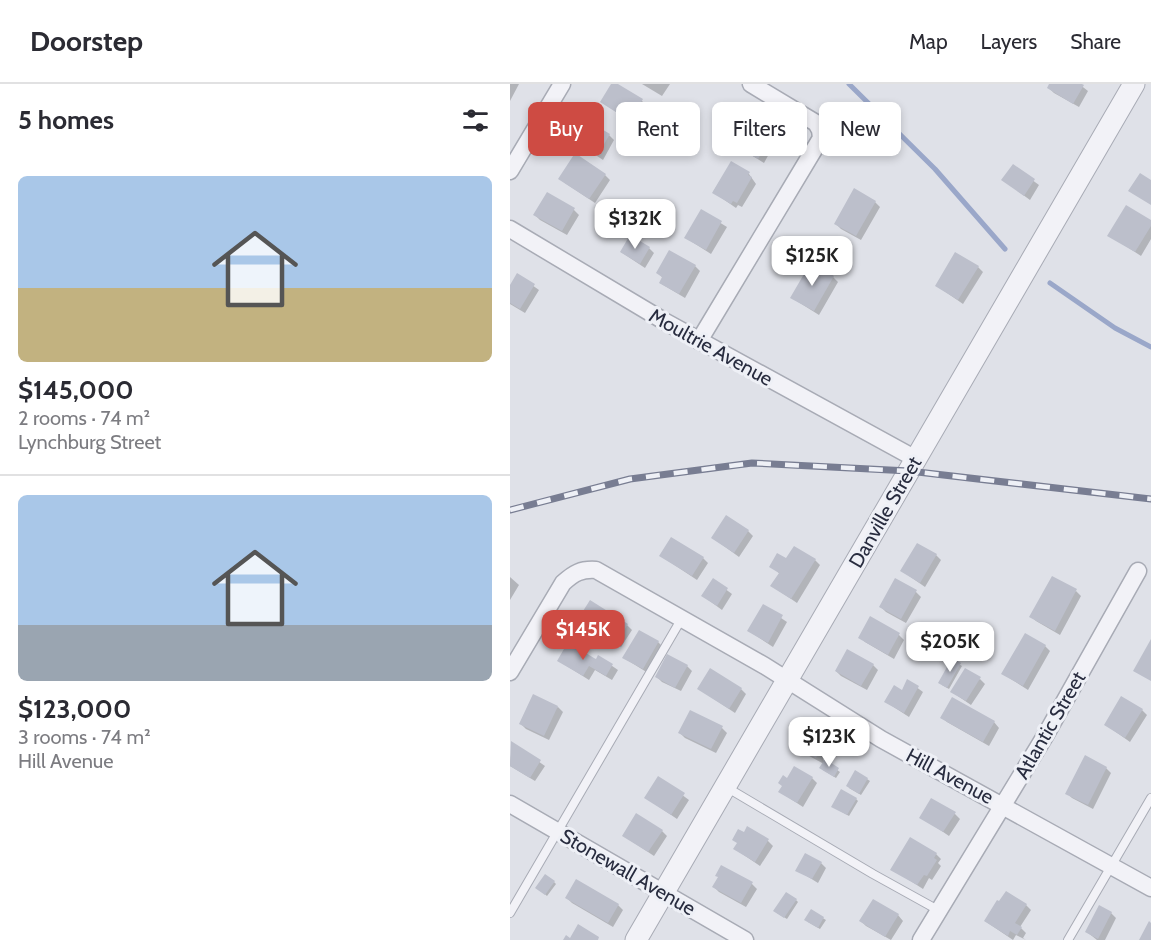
<!DOCTYPE html>
<meta charset="utf-8">
<style>
:root{--surface:#fff;--page:#f7f7f7;--text:#2b2b33;--muted:#7c7c81;--line:#e1e1e2;--accent:#ce4b43}
body{margin:0;font-family:Cabin,sans-serif;background:var(--page);color:var(--text);height:100vh;display:flex;flex-direction:column;font-size:22px;white-space:nowrap}
*{box-sizing:border-box;margin:0}
p{font-size:20px;color:var(--muted)}
.icon{flex:none;width:33px;height:33px;fill:none;stroke:currentColor;stroke-width:2;stroke-linecap:round;stroke-linejoin:round}
.map{position:relative;flex:1;overflow:hidden}
.drawer{display:flex;flex-direction:column;background:var(--surface);width:510px}
.drawer>*{flex:none}
.guide{position:absolute;left:18px;top:18px;width:532px;height:54px;display:flex;gap:12px}
.price{position:absolute;translate:-50% -51px;padding:0 14px;border-radius:12px;background:#fff;color:#222;font-size:20px;line-height:39px;filter:drop-shadow(0 2px 3px #0008)}
.price::after{content:'';position:absolute;left:50%;top:36px;width:18px;height:14px;margin-left:-9px;background:inherit;clip-path:polygon(0 0,100% 0,50% 100%)}
.price.active{background:var(--accent);color:#fff}
ul{padding:0;list-style:none}
li{display:grid;align-content:center;gap:12px;height:318px;padding:0 18px}
li+li{border-top:2px solid var(--line)}
li span{display:grid;place-items:center;height:186px;border-radius:9px;color:#555}
li>.icon{margin-inline-start:auto}
span .icon{width:108px;height:108px;fill:#fffc;stroke-width:1}
li b{font-size:26px}
h2{display:flex;justify-content:space-between;align-items:center;height:72px;padding:0 18px;font-size:26px}
.pill{padding:0 21px;border-radius:9px;background:var(--surface);box-shadow:0 3px 9px #0003;font-size:21px;line-height:54px}
.pill.active{background:var(--accent);color:#fff}
header{display:flex;align-items:center;gap:36px;box-sizing:border-box;height:84px;padding:0 30px;background:var(--surface);border-bottom:2px solid var(--line)}
header strong{font-size:28px}
nav{display:flex;gap:33px;margin-inline-start:auto;font-size:21px}
main{display:flex;flex:1;min-height:0}
.map>svg:first-child{display:block}
.shadow{fill:#0003}
.lines{fill:none;stroke-linecap:round;stroke-linejoin:round}
.stream{stroke:#9aa7c9;stroke-width:5}
.building{fill:#bcbfcb}
.service-casing{stroke:#a8abb5;stroke-width:10}
.minor-casing{stroke:#a8abb5;stroke-width:19}
.tertiary-casing{stroke:#a8abb5;stroke-width:23}
.service{stroke:#f2f2f7;stroke-width:8}
.minor{stroke:#f2f2f7;stroke-width:16}
.tertiary{stroke:#f2f2f7;stroke-width:21}
.rail-casing{stroke:#787d92;stroke-width:7}
.rail{stroke:#eef0f6;stroke-width:4.5;stroke-dasharray:14;stroke-linecap:butt}
.labels{text-anchor:middle;dominant-baseline:central;stroke-width:6;stroke-linejoin:round;paint-order:stroke}
.street-label{font-size:20px;fill:#282c3f;stroke:#eef0f6}
</style>
<header>
<strong>Doorstep</strong>
<nav><a>Map</a><a>Layers</a><a>Share</a></nav>
</header>
<main>
<section class="drawer">
<h2>5 homes<svg class="icon" aria-label="filters" viewBox="0 0 24 24"><path d="M4 7h16M4 17h16"/><circle cx="9" cy="7" r="2"/><circle cx="15" cy="17" r="2"/></svg></h2>
<ul>
<li><span style="background:linear-gradient(#a9c7e8 60%,#c2b280 0)"><svg class="icon" aria-label="home" viewBox="0 0 24 24"><path d="M3 11l9-7 9 7M6 9v11h12V9"/></svg></span><div><b>$145,000</b><p>2 rooms · 74 m²</p><p>Lynchburg Street</p></div></li>
<li><span style="background:linear-gradient(#a9c7e8 70%,#9aa5b1 0)"><svg class="icon" aria-label="home" viewBox="0 0 24 24"><path d="M3 11l9-7 9 7M6 9v11h12V9"/></svg></span><div><b>$123,000</b><p>3 rooms · 74 m²</p><p>Hill Avenue</p></div></li>
</ul>
</section>
<div class="map">
<svg width="641" height="856" viewBox="0 0 641 856">
<rect width="100%" height="100%" fill="#dfe1e8"/>
<path class="shadow" d="M0,0H9L0,17Z
M103,0L132,17L137,22L125,41L92,18Z
M132,0H160L152,12Z
M541,0H569L578,7L569,23L544,9L539,4Z
M259,36L264,41L263,44L270,50L254,79L230,64L239,48L232,42Z
M99,51L104,56L93,76L69,60Z
M221,79L239,90L246,100L232,123L228,121L226,124L203,108Z
M503,82L529,101L520,116L493,96Z
M95,91L100,96L85,119L55,99Z
M37,110L64,126L69,131L57,151L30,136L25,131Z
M365,118L370,123L351,156L331,145L326,140Z
M616,123L641,137V155L631,172L599,151Z
M191,127L217,143L201,170L176,154Z
M139,164L144,169L135,184L111,168Z
M185,182L190,187L175,214L150,199L153,194L148,189Z
M468,183L473,188L453,220L427,202Z
M8,191L29,206L15,229L0,220V204Z
M323,193L328,198L309,231L282,214Z
M238,447L243,452L229,473L203,454Z
M426,471L431,476L415,503L392,487Z
M151,472L193,474L198,479L187,496Z
M277,476H305L310,481L287,519L262,502L270,490L261,482Z
M0,493L9,501L0,516Z
M203,496L222,510L212,526L193,512Z
M385,496L406,508L411,513L396,539L376,528L371,523Z
M566,507L571,512L550,551L526,537L521,532Z
M253,522L277,538L263,563L239,547Z
M360,534L389,551L394,556L384,575L355,558L350,553Z
M70,535L117,541L122,546L111,563Z
M148,558L153,563L138,589L114,574Z
M535,562L540,567L518,606L493,590Z
M89,573L108,586L102,596L85,586L79,596L49,577H86Z
M442,576L452,582L439,605L432,601Z
M363,581L368,586L357,606L331,592L326,587Z
M177,582L182,587L171,607L152,598L147,593Z
M470,595L475,600L461,621L442,608Z
M398,597L413,608L399,633L376,618L392,608Z
M189,605H231L236,610L225,629Z
M48,623L53,628L39,656L16,645L11,640Z
M632,626L637,631L620,658L596,641Z
M432,633L484,638L489,644L479,662L437,638Z
M212,644L217,649L206,669L175,654L170,649Z
M318,653L323,658L313,676L330,688L326,694L313,686L314,680L290,667L285,662L288,657L284,654Z
M2,659L35,682L25,697L0,682Z
M596,684L601,689L583,725L562,714L557,709Z
M346,688L360,697L351,711L339,704Z
M149,694L179,716L167,735L136,714Z
M302,694L307,699L293,723L270,708L277,696Z
M346,715L348,717L339,732L325,724Z
M445,730L450,735L439,752L411,733Z
M152,747L157,752L144,772L114,752Z
M234,750L258,757L263,762L250,782L225,765Z
M426,770L431,775L428,779L431,782L422,796L419,794L413,805L382,785Z
M311,779L316,784L308,799L287,786Z
M211,783L242,800L247,805L236,823L209,808L204,803L209,794Z
M44,798L46,800L37,812L29,805Z
M57,814L108,821L113,826L103,843L62,819Z
M286,816L288,818L277,835L267,829Z
M516,821L521,826L510,843L516,849L513,854L516,856L506,851L503,856L475,837Z
M301,827L316,836L310,845L298,838Z
M601,829L606,834L595,856H587L577,848Z
M388,831L393,837L381,856L356,842L351,837Z"/>
<g class="lines">
<path class="stream" d="M339,0L425,85L495,165
M540,199L605,244L641,263"/>
</g>
<path class="building" d="M101,0H108L133,15L120,37L90,18Z
M539,0H572L574,1L563,20L537,4Z
M240,24L260,35L258,39L266,44L248,75L228,64L238,47L230,42Z
M80,38L100,50L87,72L67,60Z
M65,69L96,90L79,115L48,95Z
M221,77L240,88L238,91L242,93L227,119L223,117L221,120L202,109Z
M503,80L525,95L514,112L491,96Z
M630,89L641,96V121L618,107Z
M344,104L366,117L346,152L324,140Z
M37,108L65,124L52,147L23,131Z
M616,121L641,136V142L625,168L597,152Z
M191,125L212,137L196,166L174,154Z
M120,151L140,163L130,180L110,168Z
M159,166L186,181L169,210L149,199L152,193L146,189Z
M445,168L469,182L448,216L425,202Z
M301,178L324,192L304,227L280,214Z
M7,189L25,200L10,225L0,219V201Z
M216,431L239,446L224,469L201,454Z
M161,453L194,473L182,492L149,472Z
M407,459L427,470L410,499L390,487Z
M284,462L306,475L281,515L260,502L269,489L259,483L267,469L276,474Z
M542,492L567,505L545,547L519,533Z
M203,494L218,504L207,522L191,512Z
M385,494L407,506L391,535L369,523Z
M80,516L118,540L106,559L68,535Z
M253,520L273,531L258,559L237,547Z
M360,532L390,549L378,571L348,554Z
M129,546L149,557L133,585L112,574Z
M515,549L536,561L513,602L491,590Z
M641,555V597L623,587Z
M58,558L84,574L86,575L88,571L103,580L96,592L79,582L73,592L47,577Z
M337,565L364,580L351,602L325,587Z
M157,570L178,581L165,604L145,593Z
M442,574L451,579L437,604L428,599Z
M200,584L232,604L219,625L187,605Z
M455,584L471,593L456,617L440,608Z
M397,595L409,602L394,629L374,618L384,601L392,606Z
M23,610L48,622L34,652L9,640Z
M611,612L633,625L615,654L594,641Z
M442,613L485,637L473,658L430,634Z
M180,626L213,642L201,665L168,649Z
M297,639L319,652L306,674L284,662L287,656L282,654L289,642L294,645Z
M1,657L31,676L20,694L0,682Z
M575,671L597,683L578,721L555,710Z
M315,675L329,684L324,693L309,684Z
M284,682L303,693L287,719L268,708L272,702L268,699L273,691L277,694Z
M345,686L358,694L349,710L336,702Z
M148,692L175,709L161,731L134,714Z
M331,705L347,714L337,731L321,723Z
M421,714L446,728L433,748L409,734Z
M126,729L153,746L138,768L112,752Z
M237,742L259,755L245,778L223,765L227,759L222,756L228,745L234,748Z
M400,753L427,769L424,774L427,776L417,792L414,791L407,801L380,786Z
M295,769L312,778L302,795L285,787Z
M211,781L243,798L231,819L202,803L208,793L205,792Z
M35,790L45,797L35,811L25,804Z
M66,795L109,820L98,839L55,814Z
M496,807L517,820L505,839L512,843L507,851L500,847L498,852L474,837L487,816L489,817Z
M276,808L287,815L274,834L263,827Z
M363,815L389,830L375,853L349,837Z
M589,821L602,828L588,855L575,848Z
M301,825L314,833L308,844L294,836Z
M639,837L641,839V856H629Z
M68,840L89,853L88,856H53L56,851L60,854Z"/>
<g class="lines">
<g class="service-casing">
<path id="service" d="M216,703L363,790L428,826
M0,829L172,534
M558,856L641,714"/>
</g>
<g class="minor-casing">
<path id="minor" d="M0,87L52,0
M0,145L154,237L406,375
M189,257L311,54L310,46L306,39L241,0
M0,588L53,499C64,489 71,485 86,486L255,582L371,655L641,804
M0,720L235,856
M411,856L535,652L628,487"/>
</g>
<g class="tertiary-casing">
<path id="tertiary" d="M126,856L624,0"/>
</g>
<use href="#service" class="service"/>
<use href="#minor" class="minor"/>
<use href="#tertiary" class="tertiary"/>
<g class="rail-casing">
<path id="rail" d="M0,426L120,395L242,379L399,387L641,415"/>
</g>
<use href="#rail" class="rail"/>
</g>
<g class="labels">
<g class="street-label">
<text transform="translate(201 263) rotate(29)">Moultrie Avenue</text>
<text transform="translate(375 428) rotate(-60)">Danville Street</text>
<text transform="translate(540 641) rotate(-60)">Atlantic Street</text>
<text transform="translate(440 692) rotate(28)">Hill Avenue</text>
<text transform="translate(118 788) rotate(30)">Stonewall Avenue</text>
</g>
</g>
</svg>
<b class="price" style="left:125px;top:166px">$132K</b>
<b class="price" style="left:302px;top:203px">$125K</b>
<b class="price active" style="left:73px;top:577px">$145K</b>
<b class="price" style="left:440px;top:589px">$205K</b>
<b class="price" style="left:319px;top:684px">$123K</b>
<div class="guide">
<a class="pill active">Buy</a>
<a class="pill">Rent</a>
<a class="pill">Filters</a>
<a class="pill">New</a>
</div>
</div>
</main>
